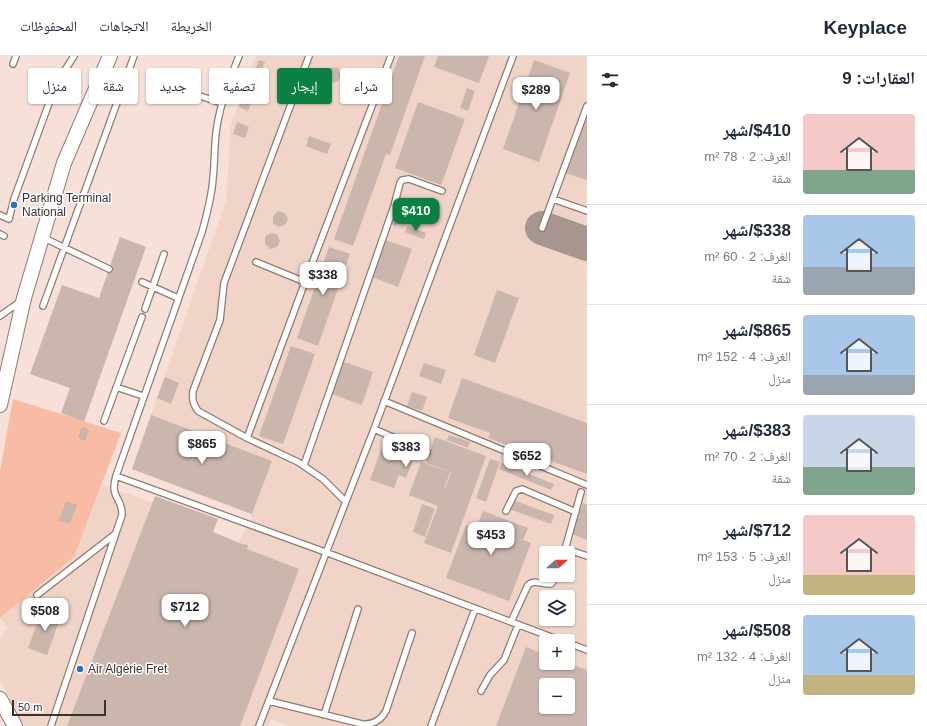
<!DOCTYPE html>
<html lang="ar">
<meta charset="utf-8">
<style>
:root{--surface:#fff;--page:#f2f2f3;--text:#1f2937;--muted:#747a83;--line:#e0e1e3;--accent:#0b8043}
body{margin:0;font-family:Helvetica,"Noto Naskh Arabic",sans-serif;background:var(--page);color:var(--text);direction:rtl;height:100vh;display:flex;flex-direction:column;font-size:15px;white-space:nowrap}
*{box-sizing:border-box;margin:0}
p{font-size:13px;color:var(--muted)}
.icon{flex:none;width:22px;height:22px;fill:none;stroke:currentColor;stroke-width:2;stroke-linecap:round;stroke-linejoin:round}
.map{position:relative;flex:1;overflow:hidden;direction:ltr}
.details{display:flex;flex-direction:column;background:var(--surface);width:340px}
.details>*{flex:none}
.guide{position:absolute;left:12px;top:12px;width:380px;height:36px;direction:rtl;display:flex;gap:8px}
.needle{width:26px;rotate:69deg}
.controls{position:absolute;left:539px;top:490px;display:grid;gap:8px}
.controls a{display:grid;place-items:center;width:36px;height:36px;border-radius:4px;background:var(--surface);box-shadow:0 1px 3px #0004;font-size:20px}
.scale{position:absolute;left:12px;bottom:10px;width:94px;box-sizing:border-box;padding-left:4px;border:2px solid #39312e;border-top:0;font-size:11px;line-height:14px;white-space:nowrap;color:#39312e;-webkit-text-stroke:3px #fff;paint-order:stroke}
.price{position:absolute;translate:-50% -34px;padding:0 9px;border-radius:8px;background:#fff;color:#222;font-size:13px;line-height:26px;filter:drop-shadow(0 1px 2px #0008)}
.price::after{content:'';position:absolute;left:50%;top:24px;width:12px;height:9px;margin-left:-6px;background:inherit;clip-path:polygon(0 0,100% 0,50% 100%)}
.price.selected{background:var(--accent);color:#fff}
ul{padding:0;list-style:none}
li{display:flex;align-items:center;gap:12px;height:100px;padding:0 12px}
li+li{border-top:1px solid var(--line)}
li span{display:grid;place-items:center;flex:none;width:112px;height:80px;border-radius:4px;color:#555}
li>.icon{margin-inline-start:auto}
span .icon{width:48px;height:48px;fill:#fffc;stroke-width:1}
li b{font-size:17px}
h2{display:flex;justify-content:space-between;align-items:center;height:48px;padding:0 12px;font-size:17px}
.pill{padding:0 14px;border-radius:4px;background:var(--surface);box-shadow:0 1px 3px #0004;font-size:14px;line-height:36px}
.pill.selected{background:var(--accent);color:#fff}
header{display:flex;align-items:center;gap:24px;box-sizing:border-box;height:56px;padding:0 20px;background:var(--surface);border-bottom:1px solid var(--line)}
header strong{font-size:19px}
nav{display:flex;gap:22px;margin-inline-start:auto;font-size:14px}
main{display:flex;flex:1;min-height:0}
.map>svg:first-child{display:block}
.built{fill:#f0d4c8;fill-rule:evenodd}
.green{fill:#f8bca4}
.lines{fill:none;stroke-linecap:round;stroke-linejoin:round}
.taxiway{stroke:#a79690;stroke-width:34}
.building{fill:#cab6ad;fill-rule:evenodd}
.service-casing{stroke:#8e7b73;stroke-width:8}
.tertiary-casing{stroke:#8e7b73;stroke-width:16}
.service{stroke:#fff;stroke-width:5.5}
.tertiary{stroke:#fff;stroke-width:14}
.poi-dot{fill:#2873c3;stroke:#fff;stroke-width:1.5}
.labels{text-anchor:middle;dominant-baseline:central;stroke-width:3;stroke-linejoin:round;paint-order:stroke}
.poi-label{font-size:12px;fill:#39312e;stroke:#fff;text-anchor:start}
</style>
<header>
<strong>Keyplace</strong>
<nav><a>الخريطة</a><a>الاتجاهات</a><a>المحفوظات</a></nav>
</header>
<main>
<section class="details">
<h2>العقارات: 9<svg class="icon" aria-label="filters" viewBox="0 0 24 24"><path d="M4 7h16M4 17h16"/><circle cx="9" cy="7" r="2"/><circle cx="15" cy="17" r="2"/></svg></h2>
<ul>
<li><span style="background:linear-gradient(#f6c9c9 70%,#7fa58c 0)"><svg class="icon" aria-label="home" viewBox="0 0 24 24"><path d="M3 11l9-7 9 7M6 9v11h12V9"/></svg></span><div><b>$410/شهر</b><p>الغرف: 2 · 78 m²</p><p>شقة</p></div></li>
<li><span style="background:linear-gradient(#a9c7e8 65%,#9aa5b1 0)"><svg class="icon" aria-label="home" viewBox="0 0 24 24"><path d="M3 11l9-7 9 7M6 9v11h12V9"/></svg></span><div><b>$338/شهر</b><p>الغرف: 2 · 60 m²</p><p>شقة</p></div></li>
<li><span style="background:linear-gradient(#a9c7e8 75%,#9aa5b1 0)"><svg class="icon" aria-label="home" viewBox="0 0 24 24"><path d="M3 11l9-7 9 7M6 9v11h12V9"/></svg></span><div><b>$865/شهر</b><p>الغرف: 4 · 152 m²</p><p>منزل</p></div></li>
<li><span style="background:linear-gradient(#c9d6e8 65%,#7fa58c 0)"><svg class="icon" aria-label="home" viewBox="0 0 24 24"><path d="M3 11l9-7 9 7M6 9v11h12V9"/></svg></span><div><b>$383/شهر</b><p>الغرف: 2 · 70 m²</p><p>شقة</p></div></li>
<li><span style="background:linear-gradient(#f6c9c9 75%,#c2b280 0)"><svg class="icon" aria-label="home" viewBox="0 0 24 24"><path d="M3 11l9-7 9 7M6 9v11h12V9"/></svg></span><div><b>$712/شهر</b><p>الغرف: 5 · 153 m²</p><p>منزل</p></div></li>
<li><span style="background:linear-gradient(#a9c7e8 75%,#c2b280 0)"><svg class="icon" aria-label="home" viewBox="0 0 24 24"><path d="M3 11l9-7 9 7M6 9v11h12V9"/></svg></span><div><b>$508/شهر</b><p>الغرف: 4 · 132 m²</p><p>منزل</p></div></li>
</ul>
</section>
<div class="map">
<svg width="587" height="670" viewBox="0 0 587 670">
<rect width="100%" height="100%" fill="#f6e0d8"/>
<path class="built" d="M256,0H587V670H289L271,663L268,670H25L0,625V582L8,572L0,562L74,501L102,428L153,447L213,476L239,486L252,459L132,413L226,145L231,68ZM546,497H568V519H546ZM546,541H568V563H546ZM546,585H568V607H546ZM546,629H568V651H546Z"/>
<path class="green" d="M13,343L121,377L74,501L0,562V415Z"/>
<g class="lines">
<path class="taxiway" d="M542,172L587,188"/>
</g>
<path class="building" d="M399,0H425L390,99L386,98L353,190L334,183Z
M438,0H489L479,27L434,11Z
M259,4L265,6L258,23L250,20L253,14L255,15Z
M534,4L570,17L539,106L503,93Z
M331,11L338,12L341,19L338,25L332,27L326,22V15Z
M467,32L475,35L468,55L460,52Z
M247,38L250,39L249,42L253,43L248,55L239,51L243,40L246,41Z
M418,46L465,63L441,129L395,112Z
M587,54V124L565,117Z
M237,66L249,71L245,82L233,78Z
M309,80L331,88L327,98L306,90Z
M409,144L424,149L421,158L406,152Z
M394,153L402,155L396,170L389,168Z
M278,155L285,157L288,163L285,169L278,171L273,167V160Z
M407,170L426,177L424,183L405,176Z
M270,177L277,178L280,185L277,191L270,193L265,188V181Z
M120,181L146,191L84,366L61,357L70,332L30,318L62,229L99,242Z
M385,184L412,193L398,231L372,221Z
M329,191L350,198L318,290L297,282Z
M497,234L519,242L495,307L474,299Z
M291,290L315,298L283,388L259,380Z
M341,305L373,316L362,349L329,337Z
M424,307L446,314L441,328L419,320Z
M165,321L179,327L171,348L157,342Z
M462,322L587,367V418L488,382L490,377L448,362Z
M412,336L427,341L422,355L407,350Z
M151,359L272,405L252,458L132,413Z
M82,371L89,374L85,385L78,382Z
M449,379L470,386L468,392L447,384Z
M435,381L486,400L451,497L424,487L438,450L409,439L421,406L450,416L444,433H445L451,416L426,407Z
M383,388L407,397L394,432L370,424Z
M405,402L413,405L406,422L399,419Z
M490,403L500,406L486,446L476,442Z
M501,407L554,428L551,434L499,413Z
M155,440L218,463L213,476L239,487L248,489L247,493L299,513L240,670H67Z
M513,444L554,459L551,468L509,453Z
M66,445L77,449L70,468L59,465Z
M583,447L587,449V484L572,478Z
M422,448L435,453L425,481L413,476Z
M483,455L528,472L523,484L531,487L509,545L446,522L466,469L476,473Z
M43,552L61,559L47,599L28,592Z
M526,591L546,599V607H568L587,614V670H496ZM546,629H568V651H546Z"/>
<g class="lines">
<g class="service-casing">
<path id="service" d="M309,0L224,227L220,264L193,335C192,344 193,348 198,355L247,382L298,406L323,423L345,445
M13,8L16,0
M171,31L222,47
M553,143L587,155
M394,150L426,164
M0,159L9,163L14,143L56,28L74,0
M542,172L587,50
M0,178L4,180
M42,181L109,213
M256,206L305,226
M142,226L178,242
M43,250L134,0
M145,253L164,198
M0,260L21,245
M116,331L143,340
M384,345L587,429
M104,365L142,261
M374,373L427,396
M247,382L305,226L391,0
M304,409L394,150L400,127L402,124L409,123L442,135
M116,420L325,496L562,585
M506,455L516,435L522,433L576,456
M566,493L587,500
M564,497L581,436
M37,539L114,479
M511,566L528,529C535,523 542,529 551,528L558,519
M568,587L587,594
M481,635L490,619L504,604L518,569
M269,645L362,668C373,669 381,664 386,655L412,577
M324,659L358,553
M51,670L122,459C123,442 109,442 116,420L202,176C207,158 212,140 213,122C215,105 214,87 217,70C221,45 230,23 239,0
M259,670L374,373L513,0
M431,670L475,553"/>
</g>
<g class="tertiary-casing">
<path id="tertiary" d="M0,349L24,242L64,107L110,0
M0,643L15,670"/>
</g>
<use href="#service" class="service"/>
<use href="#tertiary" class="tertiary"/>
</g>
<g class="poi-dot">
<circle cx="14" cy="149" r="4"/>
<circle cx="80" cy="613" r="4"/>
</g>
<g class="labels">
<g class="poi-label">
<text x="22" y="142">Parking Terminal<tspan x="22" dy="14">National</tspan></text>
<text x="88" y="613">Air Algérie Fret</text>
</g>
</g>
</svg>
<div class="controls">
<a><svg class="needle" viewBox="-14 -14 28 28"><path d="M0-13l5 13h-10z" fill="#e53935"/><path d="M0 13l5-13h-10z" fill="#747a83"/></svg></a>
<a><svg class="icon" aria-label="layers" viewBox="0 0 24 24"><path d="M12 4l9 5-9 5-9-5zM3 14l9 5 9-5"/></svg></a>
<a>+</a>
<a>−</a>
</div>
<div class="scale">50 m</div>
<b class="price" style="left:536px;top:55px">$289</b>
<b class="price selected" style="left:416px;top:176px">$410</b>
<b class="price" style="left:323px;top:240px">$338</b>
<b class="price" style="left:202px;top:409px">$865</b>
<b class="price" style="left:406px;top:412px">$383</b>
<b class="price" style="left:527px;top:421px">$652</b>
<b class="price" style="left:491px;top:500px">$453</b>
<b class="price" style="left:185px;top:572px">$712</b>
<b class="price" style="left:45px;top:576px">$508</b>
<div class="guide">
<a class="pill">شراء</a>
<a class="pill selected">إيجار</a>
<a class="pill">تصفية</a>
<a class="pill">جديد</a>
<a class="pill">شقة</a>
<a class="pill">منزل</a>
</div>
</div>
</main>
